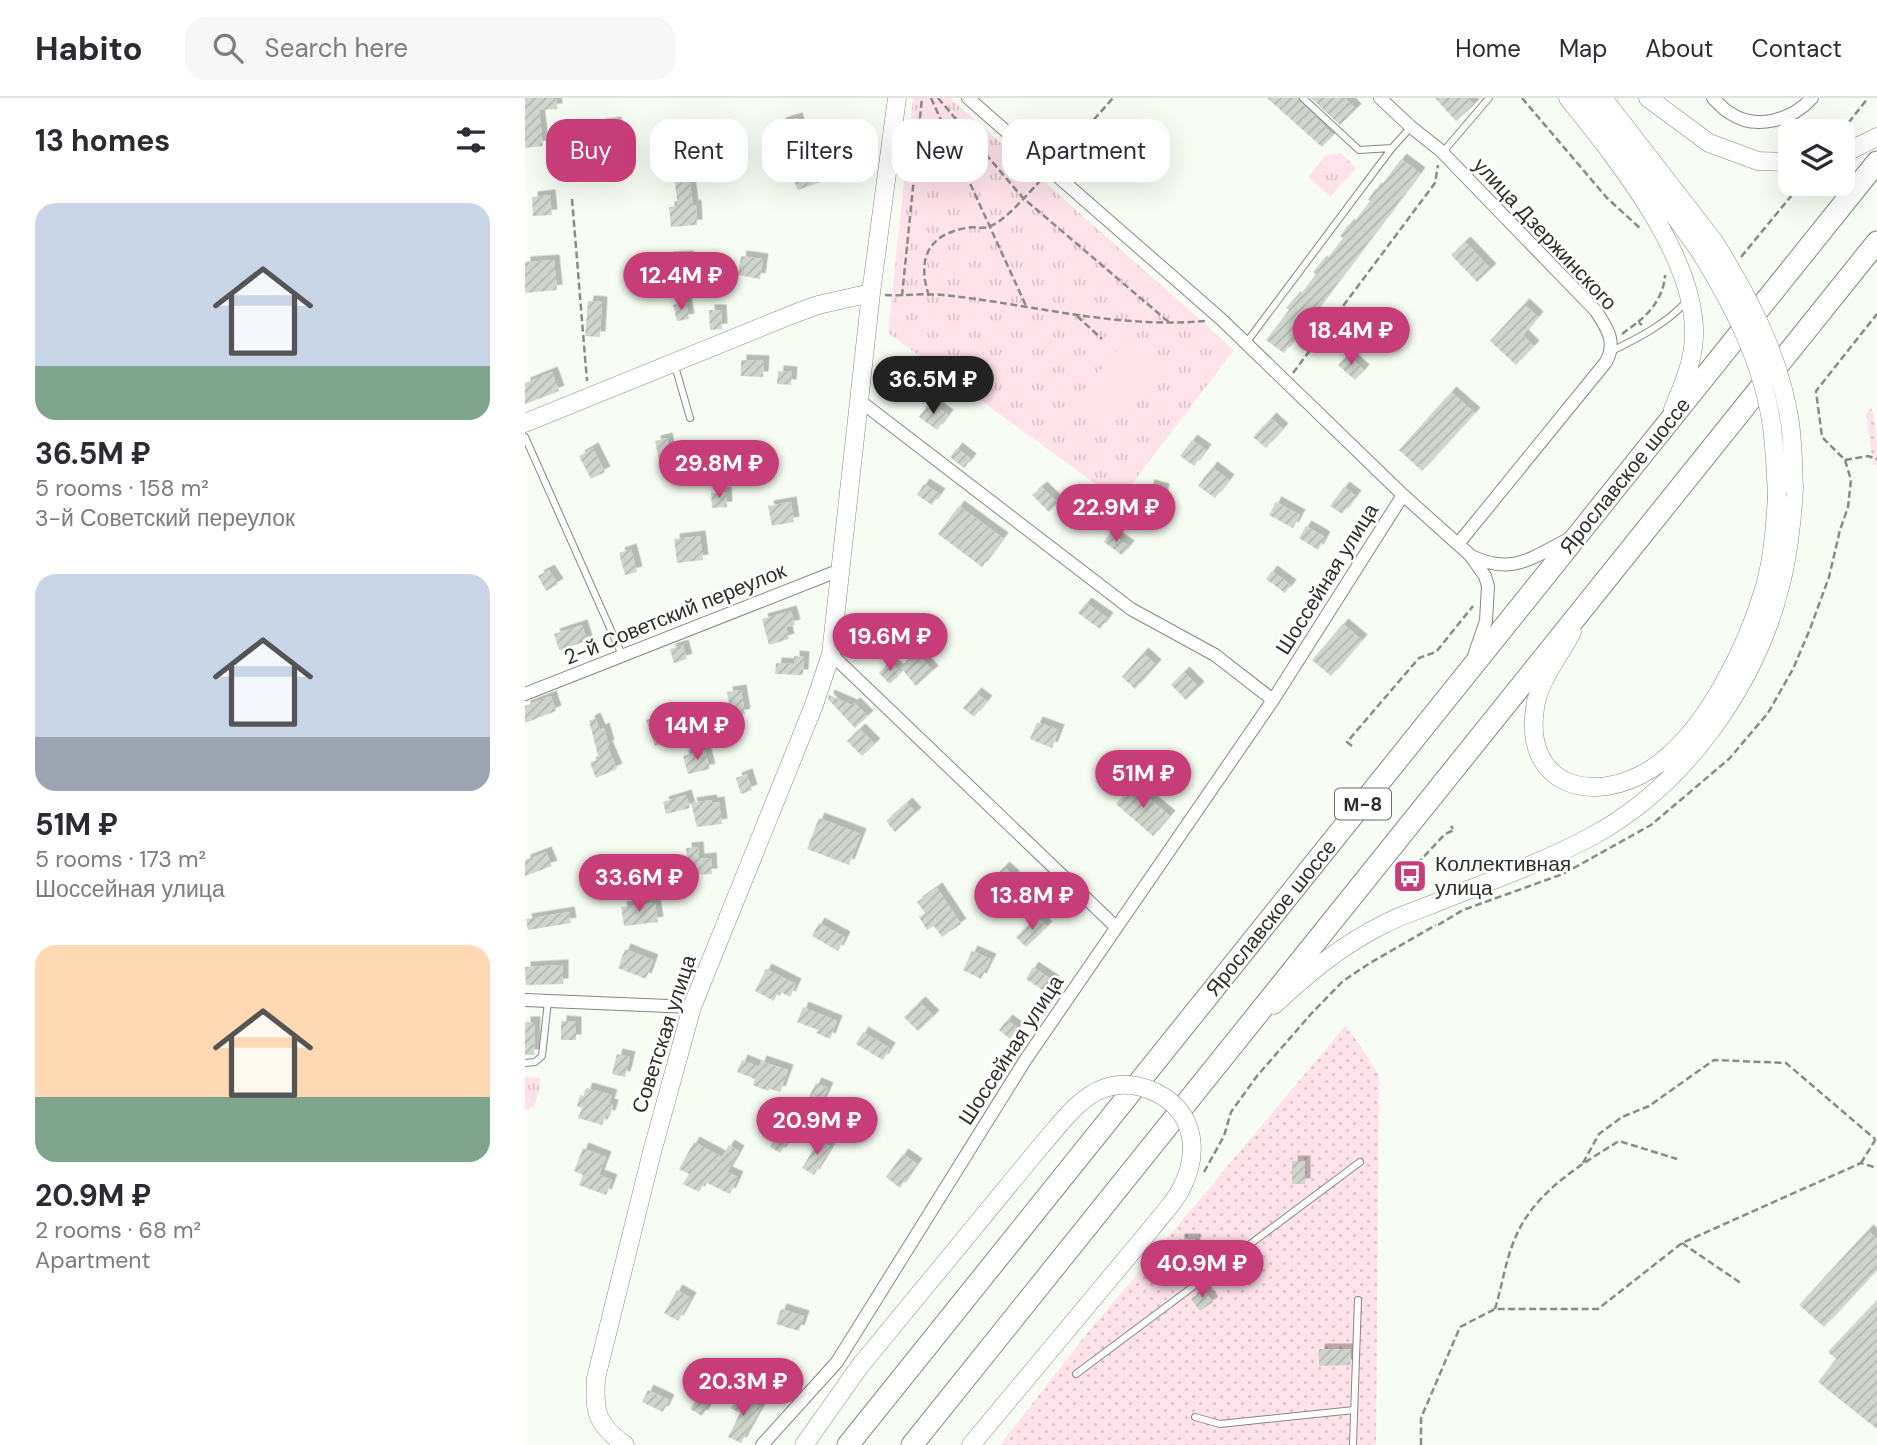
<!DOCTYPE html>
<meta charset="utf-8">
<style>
:root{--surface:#fff;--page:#f7f7f7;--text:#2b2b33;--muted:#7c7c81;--line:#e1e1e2;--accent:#c73d77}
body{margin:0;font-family:"DM Sans",sans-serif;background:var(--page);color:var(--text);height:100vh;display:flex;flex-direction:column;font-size:26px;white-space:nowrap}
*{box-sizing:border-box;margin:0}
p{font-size:23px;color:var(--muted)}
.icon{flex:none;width:38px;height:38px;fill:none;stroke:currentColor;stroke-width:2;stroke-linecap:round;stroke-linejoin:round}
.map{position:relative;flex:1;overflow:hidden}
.sheet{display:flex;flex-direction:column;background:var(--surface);width:525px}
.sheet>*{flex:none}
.top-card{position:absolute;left:21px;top:21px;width:665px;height:63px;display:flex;gap:14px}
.controls{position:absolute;left:1253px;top:21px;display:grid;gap:14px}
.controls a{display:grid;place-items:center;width:77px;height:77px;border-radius:14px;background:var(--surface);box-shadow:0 7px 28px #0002;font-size:35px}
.price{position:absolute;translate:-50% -60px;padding:0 16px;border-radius:24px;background:var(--accent);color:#fff;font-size:23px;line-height:46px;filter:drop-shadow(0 2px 4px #0008)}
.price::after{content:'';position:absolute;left:50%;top:42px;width:21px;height:16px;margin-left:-10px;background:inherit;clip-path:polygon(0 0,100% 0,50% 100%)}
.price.on{background:#222;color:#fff}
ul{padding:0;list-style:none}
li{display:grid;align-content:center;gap:14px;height:371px;padding:0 35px}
li span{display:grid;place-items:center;height:217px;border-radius:21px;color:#555}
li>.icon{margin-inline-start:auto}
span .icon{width:126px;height:126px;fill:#fffc;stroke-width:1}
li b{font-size:30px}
h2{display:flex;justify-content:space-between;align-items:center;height:84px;padding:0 35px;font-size:30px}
.chip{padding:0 24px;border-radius:21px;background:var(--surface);box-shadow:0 7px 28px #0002;font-size:24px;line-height:63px}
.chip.on{background:var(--accent);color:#fff}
header{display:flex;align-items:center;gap:42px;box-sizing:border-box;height:98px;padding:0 35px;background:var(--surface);border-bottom:2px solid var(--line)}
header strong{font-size:33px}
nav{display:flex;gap:38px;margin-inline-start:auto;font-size:24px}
.search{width:490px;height:63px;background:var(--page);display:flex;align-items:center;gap:18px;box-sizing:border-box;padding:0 24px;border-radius:21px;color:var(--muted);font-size:26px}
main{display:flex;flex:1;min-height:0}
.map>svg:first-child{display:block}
.grass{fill:url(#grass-dots)}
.park{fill:url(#park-tufts)}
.pitch{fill:#ffe2ea}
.building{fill:url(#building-hatch);filter:url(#shadow)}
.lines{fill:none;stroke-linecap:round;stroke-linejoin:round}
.lane-casing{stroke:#838980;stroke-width:8}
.street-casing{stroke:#838980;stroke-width:14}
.secondary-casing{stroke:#838980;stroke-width:19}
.highway-casing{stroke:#838980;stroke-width:23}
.path{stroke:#888c85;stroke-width:2.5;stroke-dasharray:7 3.5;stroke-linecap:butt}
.lane{stroke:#fff;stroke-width:6}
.street{stroke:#fff;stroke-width:12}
.secondary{stroke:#fff;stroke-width:18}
.highway{stroke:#fff;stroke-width:21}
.secondary-bridge-casing{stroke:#838980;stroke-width:19;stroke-linecap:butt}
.secondary-bridge{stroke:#fff;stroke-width:18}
.labels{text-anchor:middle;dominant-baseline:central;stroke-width:5;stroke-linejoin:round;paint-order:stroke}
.shield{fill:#fff;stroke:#6c6d6b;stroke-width:2}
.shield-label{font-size:19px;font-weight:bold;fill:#2d2f2b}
.street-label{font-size:21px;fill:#2d2f2b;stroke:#fff}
.poi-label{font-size:21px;fill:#2d2f2b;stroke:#fff;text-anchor:start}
</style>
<header>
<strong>Habito</strong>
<div class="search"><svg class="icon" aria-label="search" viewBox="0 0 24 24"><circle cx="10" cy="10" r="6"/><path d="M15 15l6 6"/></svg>Search here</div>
<nav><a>Home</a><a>Map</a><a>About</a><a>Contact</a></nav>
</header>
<main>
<section class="sheet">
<h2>13 homes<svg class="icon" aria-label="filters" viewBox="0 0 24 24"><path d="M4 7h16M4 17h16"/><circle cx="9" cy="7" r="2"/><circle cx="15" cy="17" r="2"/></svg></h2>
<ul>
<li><span style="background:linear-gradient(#c9d6e8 75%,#7fa58c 0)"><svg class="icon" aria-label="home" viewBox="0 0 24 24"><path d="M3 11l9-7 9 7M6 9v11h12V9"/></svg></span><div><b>36.5M ₽</b><p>5 rooms · 158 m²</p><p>3-й Советский переулок</p></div></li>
<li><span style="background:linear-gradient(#c9d6e8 75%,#9aa5b1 0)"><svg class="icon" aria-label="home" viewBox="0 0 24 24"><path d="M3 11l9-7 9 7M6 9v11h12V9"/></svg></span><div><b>51M ₽</b><p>5 rooms · 173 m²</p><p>Шоссейная улица</p></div></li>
<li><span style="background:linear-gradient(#ffd9b3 70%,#7fa58c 0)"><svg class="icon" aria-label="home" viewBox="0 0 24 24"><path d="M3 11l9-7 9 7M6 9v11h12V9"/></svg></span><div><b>20.9M ₽</b><p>2 rooms · 68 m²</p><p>Apartment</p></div></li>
</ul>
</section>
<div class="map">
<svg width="1352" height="1347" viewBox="0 0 1352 1347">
<defs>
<pattern id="grass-dots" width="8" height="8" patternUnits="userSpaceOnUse" patternTransform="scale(1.75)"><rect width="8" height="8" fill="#ffe2ea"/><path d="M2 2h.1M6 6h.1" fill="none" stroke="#dbc2c9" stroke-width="1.8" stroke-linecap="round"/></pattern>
<pattern id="park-tufts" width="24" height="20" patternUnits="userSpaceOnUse" patternTransform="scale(1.75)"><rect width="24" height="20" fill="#ffe2ea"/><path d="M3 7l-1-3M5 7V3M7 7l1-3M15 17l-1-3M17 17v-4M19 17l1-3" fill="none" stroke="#dbc2c9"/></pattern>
<pattern id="building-hatch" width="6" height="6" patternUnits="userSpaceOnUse" patternTransform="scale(1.75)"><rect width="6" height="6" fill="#d0d6cd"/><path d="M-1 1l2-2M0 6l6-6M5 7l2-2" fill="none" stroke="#b3b8b0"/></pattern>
<filter id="shadow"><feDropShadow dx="5.5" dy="-5.5" stdDeviation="0" flood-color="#0004"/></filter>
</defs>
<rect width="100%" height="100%" fill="#f7fdf3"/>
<path class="grass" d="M1346,309C1352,325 1352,350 1352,368L1348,366L1341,316Z
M821,927L854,977L851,1347H475L560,1238Z"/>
<path class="park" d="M388,0H425L709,252L594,403L363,235Z
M816,55L831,70L805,99L783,79L801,57Z
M0,979L15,980L14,993L9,1009L0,1012Z"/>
<path class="pitch" d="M599,245L629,272L577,332L546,306Z"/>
<path class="building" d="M0,0H31L32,11L14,12L18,48L0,50Z
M742,0H772L808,37L797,49Z
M786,0H820L831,11L815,27Z
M910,0H943L949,7L931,23Z
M272,20L280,45L263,50L255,25Z
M91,24L93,36L76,39L74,26Z
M876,61L895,75L759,255L741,242L764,212L761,210L770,199L772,201L791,176L788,174L797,163L799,165L818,140L815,138L824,126L826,128L845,103L843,102L851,90L853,92Z
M288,65L295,84L273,92L265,74Z
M164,77L168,108L171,107L172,127L146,129L144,109L153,108L149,79Z
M25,97L27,117L8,118L7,99Z
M940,144L966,171L952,184L926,157Z
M163,158L165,180H144L143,159Z
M216,158L238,161L235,181L213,177Z
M29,162L32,192L0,195V164Z
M63,203L77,204L75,239L60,238Z
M161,204L164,221L152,223L148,207Z
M999,206L1013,219L998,237L1009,248L991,267L965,243Z
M184,212H196L197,231L185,232Z
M823,257L839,272L830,282L813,267Z
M216,262L239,263L238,279L216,278Z
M253,273L267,274L266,287L252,286Z
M27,274L34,293L0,306V285Z
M926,294L950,315L897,373L874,352Z
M405,304L423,317L412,332L394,319Z
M746,320L758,331L741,350L728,339Z
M142,340L146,360L134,362L130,343Z
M667,342L681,352L669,368L655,358Z
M68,350L80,374L66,381L54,358Z
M432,350L446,361L439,370L425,359Z
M687,369L704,382L690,400L673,388Z
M399,386L415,396L407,407L392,397Z
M624,387L639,391L636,406L620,402Z
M517,389L533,405L524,414L507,397Z
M819,389L831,398L817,416L805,408Z
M201,394L202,409L187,410L186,395Z
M266,404L269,424L247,428L243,408Z
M751,404L775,417L768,430L744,417Z
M434,408L478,440L457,469L413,436Z
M781,428L800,439L793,452L774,440Z
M585,435L604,448L597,457L579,444Z
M175,438L178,462L152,465L149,441Z
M106,451L112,474L100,477L94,455Z
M24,472L33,486L21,493L13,478Z
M747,473L766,487L760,495L741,481Z
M561,505L583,520L575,531L553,515Z
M266,513L270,527L261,529L264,541L244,547L237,521Z
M818,526L837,542L806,578L787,562Z
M57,527L62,543L34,552L29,536Z
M158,547L162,561L149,565L145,551Z
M392,555L408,573L391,588L375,569Z
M618,555L631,567L610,591L597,579Z
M269,558L279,559L278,577L250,576L251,565L269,566Z
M365,564L376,574L365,586L354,575Z
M659,574L674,589L661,602L646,587Z
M216,592L220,616L206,619L202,594Z
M451,595L462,603L449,619L438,610Z
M304,597L327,607L330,605L343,618L330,630L303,601Z
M26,598L31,613L0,625V608Z
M135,617L144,643L130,648L121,622Z
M70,620L75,632L79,630L84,647L82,648L92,671L71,680L65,665L74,661L64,623Z
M512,624L534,632L527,650L505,641Z
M335,631L350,646L337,658L322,643Z
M180,652L185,671L163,676L158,658Z
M222,676L227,692L216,696L211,680Z
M608,687L645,718L628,738L591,706Z
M161,697L165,710L141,716L138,704Z
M186,702L187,705L194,704L197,726L172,729L166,705Z
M382,705L391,715L370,734L361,723Z
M294,720L336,736L324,767L282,751Z
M173,749L174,761L186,760L187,776L163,777L161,750Z
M21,754L27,768L0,778V762Z
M479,769L489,778L472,797L462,788Z
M412,790L436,826L417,839L409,828L402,832L394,819L400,815L392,804Z
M130,805L133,824L99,828L96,809Z
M44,814L46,825L3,832L1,821Z
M513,819L522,829L501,849L491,839Z
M294,825L320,839L313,853L287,838Z
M100,851L128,862L121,881L93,870Z
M447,853L466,861L456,881L438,872Z
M38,867V886L1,887L0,869Z
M508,869L529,883L522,895L501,881Z
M241,871L271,886L265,899L254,893L249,903L230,893Z
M395,904L409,918L393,933L379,919Z
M278,909L312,923L305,941L291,935L293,932L272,924Z
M482,922L493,930L485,941L474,932Z
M36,923L51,924V942H36Z
M0,924H10L9,957H0Z
M338,934L365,950L358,962L331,946Z
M92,956L105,959L100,979L87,976Z
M217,962L234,969L236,963L263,972L255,994L245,991L243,993L228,987L230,981L212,974Z
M291,985L303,990L295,1007L283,1001Z
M62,990L87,997L84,1006L88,1007L85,1018L81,1017L77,1027L53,1020L57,1010L52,1008L55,997L59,998Z
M258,1028L268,1035L255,1055L245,1049Z
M294,1042L306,1049L289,1077L277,1070Z
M169,1044L197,1059L204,1047L214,1053L202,1074L213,1079L205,1096L180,1084L174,1094L158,1086L164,1076L154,1071Z
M58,1050L81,1059L74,1077L87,1082L81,1097L54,1087L58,1077L49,1073Z
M378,1056L392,1066L375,1090L361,1079Z
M767,1063H780V1086H767Z
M1343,1132L1352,1141V1172L1299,1229L1274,1207Z
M654,1141H670L669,1178L653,1177Z
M152,1192L166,1200L153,1223L139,1215Z
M679,1192L688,1204L675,1213L666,1201Z
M1352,1202V1331L1293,1284L1311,1261L1303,1254Z
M256,1211L279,1218L274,1233L251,1226Z
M794,1251H826L825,1267L794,1268Z
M186,1278L198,1285L177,1318L165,1311Z
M123,1292L144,1302L138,1314L117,1304Z
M214,1296L236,1309L216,1345L203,1339L215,1315L206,1310Z"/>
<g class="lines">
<g class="lane-casing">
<path id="lane" d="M778,0L834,52L867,50L886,29
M917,55L964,0
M721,245L867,50
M1087,253C1113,240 1141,226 1161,204
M150,268L165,320
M0,339L97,557
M0,965L10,964L17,958L23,903
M551,1276L835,1064
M670,1319L695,1326L829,1312
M828,1347L833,1202"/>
</g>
<g class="street-casing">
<path id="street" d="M443,0L696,221L878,397L945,457L960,478L963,488L961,523L949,558
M855,0L886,29L915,52L1071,213C1082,230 1092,244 1081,264L933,446
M1188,0C1193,5 1199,12 1205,15C1231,33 1267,22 1287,0
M335,303L606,511L690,557L748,602
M946,458C989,478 1007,459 1046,440
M306,556L591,829
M0,596L315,472
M0,902L167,909
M237,1347L312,1264L501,961L748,602L878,397"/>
</g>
<g class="secondary-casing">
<path id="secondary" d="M1043,0C1091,60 1172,159 1169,239C1168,264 1158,288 1148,311
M1062,0L1094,40L1174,152
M1078,0L1188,142
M1123,0L1184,45L1233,63L1265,64
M1318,56L1352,39
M0,325L266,217L293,207L346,195
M1047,534C1035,557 1013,584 1010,610C998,688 1068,708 1126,671C1181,635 1222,549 1240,488C1248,459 1250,429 1252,399
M749,907C783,875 817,847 859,826C875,818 892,812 908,806C962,784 1018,765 1069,737C1160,687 1230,588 1255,489C1264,456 1267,423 1269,390
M100,1347C71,1326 69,1314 71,1280L127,1054L167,909L289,607L306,556L346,195L372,0
M279,1347L335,1268L516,1048
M446,1347L626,1131"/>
</g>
<g class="highway-casing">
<path id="highway" d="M323,1347L1352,64
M387,1347L1352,144"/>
</g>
<path class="path" d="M406,0L502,210
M413,0L498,100L646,226
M997,0L1082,100L1117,132
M1317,33L1343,0
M534,61L588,0
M47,101L62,283
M1216,159L1276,86
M360,197C379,198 399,195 418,197C506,206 591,231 680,223
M377,198L397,0
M404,198C392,162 402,137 441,130C448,128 456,131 463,129C480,124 503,95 516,82
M552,218L577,241
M1113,224C1128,212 1139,196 1140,177
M1097,236L1113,224L1117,227
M768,275L910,85L913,67
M1320,362L1343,358L1352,361
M827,648L822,644L894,560L911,554L948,508
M892,766L920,736L929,732L926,728
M913,827L938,812L1038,776L1126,727L1204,661L1243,615L1268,571L1285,531L1304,479L1315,432L1323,409L1326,382L1320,362L1297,339L1291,293L1352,216
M1058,1065L1074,1036L1097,1019L1124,1008L1189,962L1261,965L1350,1041
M1336,1065L1352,1039
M679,1074L699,1038L706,1014L732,978L786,916L818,883L845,865L911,827
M1157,1145L1217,1186
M970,1211C977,1188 981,1160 991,1138C1010,1094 1055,1067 1094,1043L1152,1061
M896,1347V1320L935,1229L970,1211H1073L1157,1145L1336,1065L1352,1070"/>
<use href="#lane" class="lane"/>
<use href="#street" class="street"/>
<use href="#secondary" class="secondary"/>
<use href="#highway" class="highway"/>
<g class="secondary-bridge-casing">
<path id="secondary-bridge" d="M1188,142C1224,199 1255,258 1265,325C1268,346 1268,368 1269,390
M1174,152C1208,207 1238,264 1247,329C1250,352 1251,376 1252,399
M516,1048C534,1028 553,999 580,990C597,984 616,987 632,995C671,1015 675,1056 655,1093C648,1106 635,1119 626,1131"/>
</g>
<use href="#secondary-bridge" class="secondary-bridge"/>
</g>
<defs>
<g id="bus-square" transform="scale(1.75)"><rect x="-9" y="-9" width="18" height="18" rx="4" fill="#c73d77" stroke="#fff"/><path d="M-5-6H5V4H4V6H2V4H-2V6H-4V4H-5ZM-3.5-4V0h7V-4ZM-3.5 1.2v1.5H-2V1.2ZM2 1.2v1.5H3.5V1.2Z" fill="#fff"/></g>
</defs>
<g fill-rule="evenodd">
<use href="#bus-square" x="885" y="778"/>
</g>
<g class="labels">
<rect class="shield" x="810" y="690.5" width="56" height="31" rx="5"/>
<g class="shield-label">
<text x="838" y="706">М-8</text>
</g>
<g class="street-label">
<text transform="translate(1020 136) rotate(47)">улица Дзержинского</text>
<text transform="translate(1100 378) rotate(-51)">Ярославское шоссе</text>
<text transform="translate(802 481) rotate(-58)">Шоссейная улица</text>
<text transform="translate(150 516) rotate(-22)">2-й Советский переулок</text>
<text transform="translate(746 820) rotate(-51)">Ярославское шоссе</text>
<text transform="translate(139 936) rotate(-72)">Советская улица</text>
<text transform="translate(486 952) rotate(-57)">Шоссейная улица</text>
</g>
<g class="poi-label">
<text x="910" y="766">Коллективная<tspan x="910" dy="24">улица</tspan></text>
</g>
</g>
</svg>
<div class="controls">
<a><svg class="icon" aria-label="layers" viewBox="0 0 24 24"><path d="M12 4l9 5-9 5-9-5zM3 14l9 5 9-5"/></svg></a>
</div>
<b class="price" style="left:156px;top:214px">12.4M ₽</b>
<b class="price" style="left:826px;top:269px">18.4M ₽</b>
<b class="price on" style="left:408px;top:318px">36.5M ₽</b>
<b class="price" style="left:194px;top:402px">29.8M ₽</b>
<b class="price" style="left:591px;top:446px">22.9M ₽</b>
<b class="price" style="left:365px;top:575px">19.6M ₽</b>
<b class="price" style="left:172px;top:664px">14M ₽</b>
<b class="price" style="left:618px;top:712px">51M ₽</b>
<b class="price" style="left:114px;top:816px">33.6M ₽</b>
<b class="price" style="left:507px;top:834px">13.8M ₽</b>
<b class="price" style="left:292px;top:1059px">20.9M ₽</b>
<b class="price" style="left:677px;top:1202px">40.9M ₽</b>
<b class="price" style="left:218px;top:1320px">20.3M ₽</b>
<div class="top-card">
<a class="chip on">Buy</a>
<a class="chip">Rent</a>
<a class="chip">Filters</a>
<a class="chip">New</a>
<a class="chip">Apartment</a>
</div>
</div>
</main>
